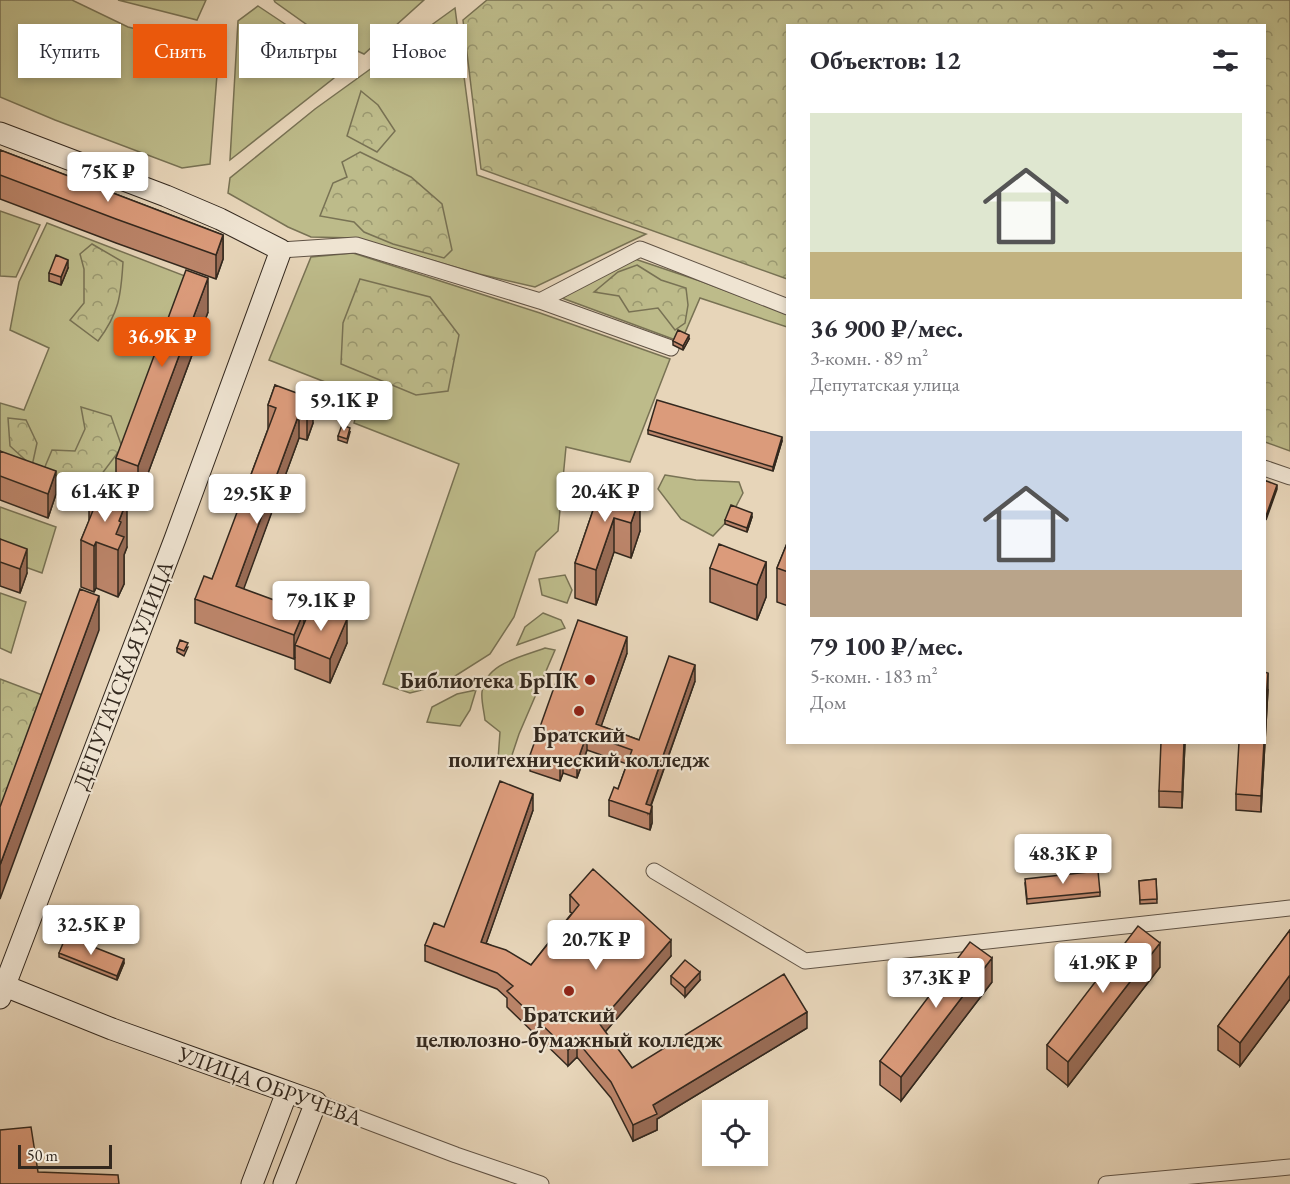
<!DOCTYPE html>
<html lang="ru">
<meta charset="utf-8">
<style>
:root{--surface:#fff;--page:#f7f7f7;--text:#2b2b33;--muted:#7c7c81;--accent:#ea580c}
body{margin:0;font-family:"EB Garamond",serif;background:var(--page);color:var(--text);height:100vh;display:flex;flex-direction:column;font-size:22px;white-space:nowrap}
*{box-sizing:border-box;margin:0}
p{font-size:20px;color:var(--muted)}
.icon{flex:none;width:33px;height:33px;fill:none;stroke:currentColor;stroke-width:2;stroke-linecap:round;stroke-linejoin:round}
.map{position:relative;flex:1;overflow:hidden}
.panel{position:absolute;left:786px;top:24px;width:480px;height:720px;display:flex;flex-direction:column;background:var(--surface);border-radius:0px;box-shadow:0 3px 9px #0003}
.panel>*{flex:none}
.banner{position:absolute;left:18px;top:24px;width:570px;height:54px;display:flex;gap:12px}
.tools{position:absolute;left:702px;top:1100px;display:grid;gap:12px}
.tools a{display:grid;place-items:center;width:66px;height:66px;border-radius:0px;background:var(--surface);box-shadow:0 3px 9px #0003;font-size:30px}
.scale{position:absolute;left:18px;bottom:15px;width:94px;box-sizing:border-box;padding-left:6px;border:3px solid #33281e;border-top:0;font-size:16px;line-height:21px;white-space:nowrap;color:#33281e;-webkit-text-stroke:4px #efe4d2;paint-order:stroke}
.price{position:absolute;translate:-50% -51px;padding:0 14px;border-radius:6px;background:#fff;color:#222;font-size:20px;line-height:39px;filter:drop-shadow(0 2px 3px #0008)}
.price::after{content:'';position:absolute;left:50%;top:36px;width:18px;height:14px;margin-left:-9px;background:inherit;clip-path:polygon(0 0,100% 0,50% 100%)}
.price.active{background:var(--accent);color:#fff}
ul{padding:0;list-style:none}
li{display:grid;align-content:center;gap:12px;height:318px;padding:0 24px}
li span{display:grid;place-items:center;height:186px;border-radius:0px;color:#555}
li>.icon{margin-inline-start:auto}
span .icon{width:108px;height:108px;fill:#fffc;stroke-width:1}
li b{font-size:26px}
h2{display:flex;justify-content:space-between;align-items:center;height:72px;padding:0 24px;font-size:26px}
.tag{padding:0 21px;border-radius:0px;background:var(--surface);box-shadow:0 3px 9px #0003;font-size:21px;line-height:54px}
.tag.active{background:var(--accent);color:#fff}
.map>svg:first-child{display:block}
.green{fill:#bdbb8a;stroke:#787254;stroke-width:1.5}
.forest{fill:url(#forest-crowns);stroke:#787254;stroke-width:1.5}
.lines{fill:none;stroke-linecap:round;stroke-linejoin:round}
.street-casing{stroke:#605345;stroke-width:17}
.secondary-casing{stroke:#33281e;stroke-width:23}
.street{stroke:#efe4d2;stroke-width:15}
.secondary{stroke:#efe4d2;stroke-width:21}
.wall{fill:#bc856a;stroke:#33281e;stroke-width:1.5}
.shaded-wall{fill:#996c56;stroke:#33281e;stroke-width:1.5}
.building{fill:#db9b7b;stroke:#33281e;stroke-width:1.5}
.poi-dot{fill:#8f2418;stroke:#efe4d2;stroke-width:2}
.labels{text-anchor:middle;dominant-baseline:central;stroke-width:4.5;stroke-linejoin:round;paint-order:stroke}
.street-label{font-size:22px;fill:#33281e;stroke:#efe4d2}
.poi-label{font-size:22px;font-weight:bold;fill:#33281e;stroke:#efe4d2}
</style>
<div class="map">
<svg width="1290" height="1184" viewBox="0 0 1290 1184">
<defs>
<pattern id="forest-crowns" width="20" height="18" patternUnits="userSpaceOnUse" patternTransform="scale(1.5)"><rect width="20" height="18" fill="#bdbb8a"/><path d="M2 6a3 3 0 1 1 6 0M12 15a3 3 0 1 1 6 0" fill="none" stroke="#9a9870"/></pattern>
</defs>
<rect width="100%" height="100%" fill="#e7d5b9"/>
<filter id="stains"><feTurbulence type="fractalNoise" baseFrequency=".00333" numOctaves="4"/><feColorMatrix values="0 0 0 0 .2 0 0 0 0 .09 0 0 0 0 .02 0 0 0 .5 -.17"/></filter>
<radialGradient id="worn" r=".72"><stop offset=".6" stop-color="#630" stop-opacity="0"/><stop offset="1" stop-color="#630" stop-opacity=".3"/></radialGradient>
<path class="green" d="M0,0H72L128,27L219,49L210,164L182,168L55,120L0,97Z
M118,0H206L197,20Z
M274,0H424L364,54L320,34L275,2Z
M258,6L342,62L334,78L230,160L238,21Z
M455,8L477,175L646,234L535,287L479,274L356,238L311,237L288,227L228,193L230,178L315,109Z
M0,211L40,225L16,277L0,276Z
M47,223L185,276L190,285L102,509L0,471V403L24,410L49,348L10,330L19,282Z
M353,253L540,313L670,359L630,462L566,447L558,531L536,552L514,617L490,654L441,685L410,693L383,684L459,464L354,423L361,396L269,360L311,257Z
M632,258L703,282L787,314V327L700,298L681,342L562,298Z
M665,475L696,480L739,482L743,493L730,518L713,536L681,519L658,489Z
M0,507L56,527L42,573L0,558Z
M565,575L572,590L567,603L542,595L539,579Z
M0,593L26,602L11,653L0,648Z
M543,613L561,620L565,628L517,645L525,627Z
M545,648L555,650L519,734L508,767L498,760L500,732L485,720C484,711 481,700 482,692C485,663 522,657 545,648Z
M476,690L470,710L460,726L427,722L432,707L457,694Z"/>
<path class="forest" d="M487,0H1290V451L1265,442L1264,26H788L787,279L481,169L463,20Z
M361,91L378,105L395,131L377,152L347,136Z
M360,152L411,177L442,204L452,250L444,258L393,244L364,232L354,222L320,216L333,183L347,177L342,162Z
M92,244L123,262C121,296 119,313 98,341L70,320L84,303V269L80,254Z
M637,265L661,280L686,288L688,305L685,323L675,330L658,308L629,312L619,296L594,292L618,272Z
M360,279L430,297L459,335L448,391L416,395L341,364L343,323Z
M81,407L111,416L122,447L101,475L72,493L54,484L44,469L52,450L75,451L85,429Z
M8,418L26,420L37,443L32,466L10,446Z
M0,679L45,696L0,823Z"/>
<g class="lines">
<g class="street-casing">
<path id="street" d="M281,250L356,245L540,301L671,348
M540,301L640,249L788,307
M1264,468L1290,477
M654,871L805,961L1290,908
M316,1102L456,1155L541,1184
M1106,1184L1290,1167"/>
</g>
<g class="secondary-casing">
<path id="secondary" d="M0,133L166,196L220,219L281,250L175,539L0,998
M0,984L112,1029L316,1102L284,1184
M252,1184L287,1092"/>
</g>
<use href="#street" class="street"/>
<use href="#secondary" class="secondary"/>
</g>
<path class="wall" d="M0,150L223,235V259L216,279L116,243L0,199Z
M68,268L61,285L49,281V273Z
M208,312L138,500L116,492V458Z
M689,339L683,350L673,345V341Z
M275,385L313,423L307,440L299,438L243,589L304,625L309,612L306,611V603L333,607L331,612L347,643L330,683L295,669V657L294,659L195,623V599L212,579L246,501V488L268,429V405Z
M648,430L782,441L773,471L648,434Z
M350,432L347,443L338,440V436Z
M0,451L56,494L48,518L0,500Z
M602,484L640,531L631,558L614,552L596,605L575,598V563Z
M94,495L127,547L124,555V584L118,597L96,588L94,592L81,587V540L89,521V506Z
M752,517L747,532L725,524V520Z
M0,539L27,573L20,593L0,586Z
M788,541V606L777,602V568Z
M766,562V597L757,620L710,602V568Z
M188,647L184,656L177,652V648Z
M627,653L601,726L639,740L695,681L651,806L652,823L650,830L609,816V800L618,789L627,764L587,750L577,778L563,773L560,781L530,771V755Z
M1268,689L1261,812L1236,810V794Z
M1185,742L1182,808L1159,807V791Z
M533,810L486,943L531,965L572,913L570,912V895L671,956L605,1032L632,1068L807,1028L657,1119V1130L633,1141L611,1098L577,1057L568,1066L507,1007V998L497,989L425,961V945L444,927Z
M1156,879L1157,903L1140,904L1139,881Z
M1025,883L1100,892V896L1027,904Z
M1290,930V999L1240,1066L1218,1050V1026Z
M59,953L124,963L117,980L59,957Z
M1160,967L1068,1086L1047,1069V1045Z
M671,976L700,980L685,997L671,984Z
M992,982L901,1101L880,1085V1061Z"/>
<path class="shaded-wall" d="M223,235V259L216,279V255Z
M68,260V268L61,285V277Z
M208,278V312L138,500V466Z
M689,335V339L683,350V346Z
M313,399V423L307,440V416Z
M299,414V438L236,610V586Z
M782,437V441L773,471V467Z
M56,471V494L48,518V494Z
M1277,485V489L1266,520V516Z
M640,497V531L631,558V523Z
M127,500V547L124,555V584L118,597V550L116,534L119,521Z
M752,513V517L747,532V528Z
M614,518V552L596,605V570Z
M96,542V588L94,592V546Z
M27,549V573L20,593V569Z
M766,562V597L757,620V585Z
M99,596V630L0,899V865Z
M333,598V607L328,620V612Z
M304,611V635L295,645V657L294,659V635Z
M347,619V643L330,683V659Z
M627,637V653L597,738L596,724Z
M695,665V681L648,813L646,804Z
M1268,673V689L1261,812V796L1264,742Z
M587,734V750L577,778V762Z
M1184,742H1185L1182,808V792Z
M563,757V773L560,781V765Z
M533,794V810L481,958V942Z
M652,806V823L650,830V814Z
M671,940V956L599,1039V1023Z
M1160,943V967L1068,1086V1062Z
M992,958V982L901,1101V1077Z
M124,959V963L117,980V976Z
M700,972V980L685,997V988Z
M1290,975V999L1240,1066V1043Z
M807,1012V1028L657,1119V1130L633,1141V1125L653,1105Z
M577,1041V1057L568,1066V1050Z"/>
<path class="building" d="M0,150L223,235L216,255L116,219L0,175Z
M56,255L68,260L61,277L49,273Z
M186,270L208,278L138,466L116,458Z
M678,330L689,335L683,346L673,341Z
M275,385L313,399L307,416L299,414L236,586L304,611L294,635L195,599L204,576L212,579L242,499L259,505L263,495L246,488L276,408L268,405Z
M657,400L782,437L773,467L648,430Z
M342,425L350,428L347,439L338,436Z
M0,451L56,471L48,494L0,476Z
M1264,480L1277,485L1266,516H1264Z
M602,484L640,497L631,523L614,518L596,570L575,563Z
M94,495L117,503L120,496L127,500L119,521L121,522L116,534L124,537L118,550L96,542L94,546L81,540L94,508L89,506Z
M731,505L752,513L747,528L725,520Z
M0,539L27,549L20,569L0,562Z
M788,541V572L777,568Z
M719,544L766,562L757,585L710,568Z
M80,589L99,596L0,865V807Z
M312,590L333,598L328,611L306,603Z
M312,605L347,619L330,659L295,645Z
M578,620L627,637L596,724L639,740L669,656L695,665L646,804L652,806L650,814L609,800L614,787L618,789L632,750L587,734L577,762L563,757L560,765L530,755Z
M180,640L188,643L184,651L177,648Z
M1264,672L1268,673L1264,728Z
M1161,742H1184L1182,792L1159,791Z
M1239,742H1264L1261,796L1236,794Z
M500,781L533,794L481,942L506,950L531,965L579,905L570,895L593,869L671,940L599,1023L632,1068L784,974L807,1012L653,1105L657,1114L633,1125L611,1082L577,1041L568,1050L507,991L513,986L497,973L425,945L434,923L444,927Z
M1098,871L1100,892L1027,899L1025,879Z
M1156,879L1157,899L1140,900L1139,881Z
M1138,926L1160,943L1068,1062L1047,1045Z
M1290,930V975L1240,1043L1218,1026Z
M66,936L124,959L117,976L59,953Z
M970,942L992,958L901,1077L880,1061Z
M685,960L700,972L685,988L671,976Z
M31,1127L38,1172L118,1175L119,1184H0V1130Z"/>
<g class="poi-dot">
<circle cx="590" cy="680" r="6"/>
<circle cx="579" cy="711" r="6"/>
<circle cx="569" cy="991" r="6"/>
</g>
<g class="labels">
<g class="street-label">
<text transform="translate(123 675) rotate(-69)">ДЕПУТАТСКАЯ УЛИЦА</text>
<text transform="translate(270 1086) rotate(20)">УЛИЦА ОБРУЧЕВА</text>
</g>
<g class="poi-label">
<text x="578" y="680" text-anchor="end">Библиотека БрПК</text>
<text x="579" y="734">Братский<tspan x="579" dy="25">политехнический колледж</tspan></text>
<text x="569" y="1014">Братский<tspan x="569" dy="25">целюлозно-бумажный колледж</tspan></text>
</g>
</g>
<rect width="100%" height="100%" filter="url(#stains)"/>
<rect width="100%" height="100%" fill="url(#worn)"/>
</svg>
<div class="tools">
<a><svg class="icon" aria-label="locate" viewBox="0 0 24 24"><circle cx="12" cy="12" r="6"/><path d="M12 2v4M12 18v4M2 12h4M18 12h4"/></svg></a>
</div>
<div class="scale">50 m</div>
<b class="price" style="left:108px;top:203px">75K ₽</b>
<b class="price active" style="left:162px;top:368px">36.9K ₽</b>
<b class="price" style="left:344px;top:432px">59.1K ₽</b>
<b class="price" style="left:105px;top:523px">61.4K ₽</b>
<b class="price" style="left:605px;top:523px">20.4K ₽</b>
<b class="price" style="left:257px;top:525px">29.5K ₽</b>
<b class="price" style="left:321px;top:632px">79.1K ₽</b>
<b class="price" style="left:1063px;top:885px">48.3K ₽</b>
<b class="price" style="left:91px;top:956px">32.5K ₽</b>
<b class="price" style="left:596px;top:971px">20.7K ₽</b>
<b class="price" style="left:1103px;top:994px">41.9K ₽</b>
<b class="price" style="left:936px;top:1009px">37.3K ₽</b>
<div class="banner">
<a class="tag">Купить</a>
<a class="tag active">Снять</a>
<a class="tag">Фильтры</a>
<a class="tag">Новое</a>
</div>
<section class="panel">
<h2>Объектов: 12<svg class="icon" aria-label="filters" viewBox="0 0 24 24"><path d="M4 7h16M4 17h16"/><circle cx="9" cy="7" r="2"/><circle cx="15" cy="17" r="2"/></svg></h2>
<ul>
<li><span style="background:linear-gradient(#dfe7d0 75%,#c2b280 0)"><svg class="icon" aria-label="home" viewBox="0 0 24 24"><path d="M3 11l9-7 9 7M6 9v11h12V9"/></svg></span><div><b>36 900 ₽/мес.</b><p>3-комн. · 89 m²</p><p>Депутатская улица</p></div></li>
<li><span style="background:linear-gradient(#c9d6e8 75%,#b9a48a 0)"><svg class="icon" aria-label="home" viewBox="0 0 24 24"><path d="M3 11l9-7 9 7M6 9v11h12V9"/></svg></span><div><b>79 100 ₽/мес.</b><p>5-комн. · 183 m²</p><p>Дом</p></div></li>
</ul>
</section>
</div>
